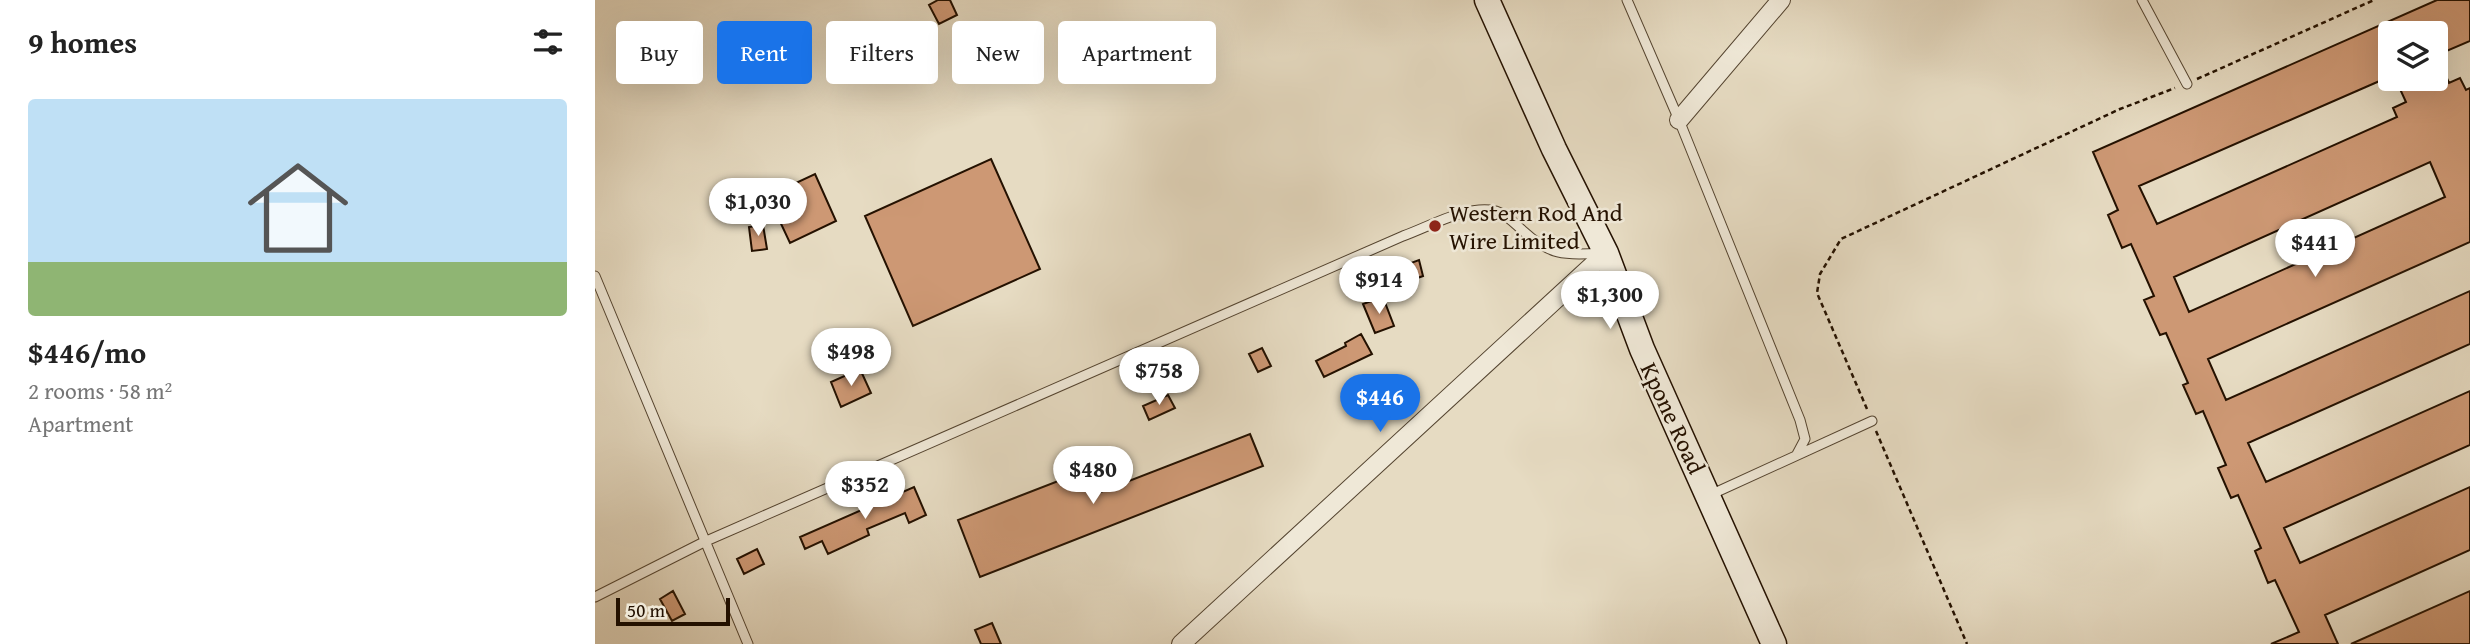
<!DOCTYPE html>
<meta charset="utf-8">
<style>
:root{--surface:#fff;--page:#f6f6f6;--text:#222;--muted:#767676;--line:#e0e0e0;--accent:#1a73e8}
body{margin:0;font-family:"Gentium Book Plus",serif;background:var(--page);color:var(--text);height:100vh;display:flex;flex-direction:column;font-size:26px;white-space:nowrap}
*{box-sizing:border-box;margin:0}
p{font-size:23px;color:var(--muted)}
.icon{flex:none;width:38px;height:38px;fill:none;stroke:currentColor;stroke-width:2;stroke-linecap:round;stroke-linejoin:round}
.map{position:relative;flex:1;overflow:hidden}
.side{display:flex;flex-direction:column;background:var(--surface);width:595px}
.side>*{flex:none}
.banner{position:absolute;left:21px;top:21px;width:665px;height:63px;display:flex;gap:14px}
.controls{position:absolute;left:1783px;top:21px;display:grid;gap:14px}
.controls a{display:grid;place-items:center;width:70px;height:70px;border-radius:7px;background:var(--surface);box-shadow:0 7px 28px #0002;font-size:35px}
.scale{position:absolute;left:21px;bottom:18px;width:114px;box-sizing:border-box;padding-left:7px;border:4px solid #241100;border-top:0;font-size:19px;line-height:24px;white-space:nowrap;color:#241100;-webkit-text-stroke:5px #efe8d7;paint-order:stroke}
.price{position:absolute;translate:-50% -60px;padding:0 16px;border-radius:24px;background:#fff;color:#222;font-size:23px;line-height:46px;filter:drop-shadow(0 2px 4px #0008)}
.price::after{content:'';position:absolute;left:50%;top:42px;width:21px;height:16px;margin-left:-10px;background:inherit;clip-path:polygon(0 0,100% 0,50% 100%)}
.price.current{background:var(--accent);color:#fff}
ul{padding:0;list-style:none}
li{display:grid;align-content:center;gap:14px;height:371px;padding:0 28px}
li+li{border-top:2px solid var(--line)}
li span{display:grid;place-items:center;height:217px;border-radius:7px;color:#555}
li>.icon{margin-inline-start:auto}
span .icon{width:126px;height:126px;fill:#fffc;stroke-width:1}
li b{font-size:30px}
h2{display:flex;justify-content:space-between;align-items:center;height:84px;padding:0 28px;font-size:30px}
.tag{padding:0 24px;border-radius:7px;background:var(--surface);box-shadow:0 7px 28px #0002;font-size:24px;line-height:63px}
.tag.current{background:var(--accent);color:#fff}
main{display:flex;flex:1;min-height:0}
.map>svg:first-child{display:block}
.building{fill:#cd9874;stroke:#241100;stroke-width:2;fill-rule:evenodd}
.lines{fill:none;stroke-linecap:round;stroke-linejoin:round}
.lane-casing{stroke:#544430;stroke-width:11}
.street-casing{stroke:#544430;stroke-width:20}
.secondary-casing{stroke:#241100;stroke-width:27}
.path{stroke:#241100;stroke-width:2.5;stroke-dasharray:5 3.5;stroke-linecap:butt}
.lane{stroke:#efe8d7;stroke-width:9}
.street{stroke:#efe8d7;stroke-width:18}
.secondary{stroke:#efe8d7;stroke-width:24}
.poi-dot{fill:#8f2418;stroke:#efe8d7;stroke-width:2.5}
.labels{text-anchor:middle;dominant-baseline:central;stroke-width:5;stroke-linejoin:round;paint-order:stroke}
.poi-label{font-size:24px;fill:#241100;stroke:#efe8d7;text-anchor:start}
.street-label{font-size:24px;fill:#241100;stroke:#efe8d7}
</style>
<main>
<section class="side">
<h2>9 homes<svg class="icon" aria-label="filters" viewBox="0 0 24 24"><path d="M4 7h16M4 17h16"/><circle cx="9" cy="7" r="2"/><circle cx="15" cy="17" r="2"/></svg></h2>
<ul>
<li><span style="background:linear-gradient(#bfe0f5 75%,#8fb573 0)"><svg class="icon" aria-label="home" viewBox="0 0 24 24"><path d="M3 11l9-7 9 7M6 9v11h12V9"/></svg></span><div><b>$446/mo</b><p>2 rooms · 58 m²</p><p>Apartment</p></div></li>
</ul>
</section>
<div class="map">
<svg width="1875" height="644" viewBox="0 0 1875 644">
<rect width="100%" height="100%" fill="#e6dbc2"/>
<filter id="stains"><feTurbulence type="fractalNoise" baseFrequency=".00286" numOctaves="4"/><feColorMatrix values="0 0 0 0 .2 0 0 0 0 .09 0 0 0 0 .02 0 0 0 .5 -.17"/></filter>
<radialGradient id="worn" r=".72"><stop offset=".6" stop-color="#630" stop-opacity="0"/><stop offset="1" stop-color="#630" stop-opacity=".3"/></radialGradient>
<path class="building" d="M343,0H355L362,15L344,24L334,5Z
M1842,0H1875V41L1842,55L1854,83L1865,78L1871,90L1875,88V242L1613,359L1631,400L1875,291V344L1653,443L1671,482L1875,391V445L1689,528L1705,563L1875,487V550L1730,615L1743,644H1676L1704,632L1680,580L1673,583L1660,551L1666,548L1643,495L1636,498L1623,468L1631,465L1608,411L1601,414L1588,385L1593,383L1571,333L1565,335L1549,300L1559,296L1536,244L1527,248L1513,215L1523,210L1498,152ZM1796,33H1841V79H1829L1805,89L1811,102L1798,108L1802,117L1562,224L1544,186L1796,76ZM1835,162L1850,197L1594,312L1579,277Z
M396,159L445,269L318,326L270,216Z
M220,174L241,221L195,243L173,196Z
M168,225L172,249L157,251L154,227Z
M824,260L828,276L811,282L805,267Z
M779,300L781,304L789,300L799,326L780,333L768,304Z
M766,334L777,354L729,377L721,361L751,346L750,343Z
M667,348L676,366L663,372L654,354Z
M265,369L276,393L246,407L236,382Z
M573,395L580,408L554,420L548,406Z
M655,434L668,466L385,577L363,520L489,471L498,495Z
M319,487L331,515L314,523L310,513L272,529L274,535L233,554L227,541L210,549L205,537Z
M162,549L169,564L149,574L142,559Z
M78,591L90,614L77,621L65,599Z
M1875,591V644H1756Z
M397,623L406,644H386L380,630Z"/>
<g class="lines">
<g class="lane-casing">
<path id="lane" d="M1032,0L1084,120L1205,420L1210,439L1202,454
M1547,0L1592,84
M0,276L153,644
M1115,495L1277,421
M0,597L109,542L808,236C834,227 872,204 901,211C911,214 919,223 927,230C954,255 969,256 1006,253"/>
</g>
<g class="street-casing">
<path id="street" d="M1084,120L1186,0
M586,644L1011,253"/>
</g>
<g class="secondary-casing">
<path id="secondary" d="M892,0L959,149L1011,253L1047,349L1179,644"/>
</g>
<path class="path" d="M1602,79L1779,0
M1272,409L1222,293L1225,274L1246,239L1525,109L1580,88
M1281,431L1372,644"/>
<use href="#lane" class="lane"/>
<use href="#street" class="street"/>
<use href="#secondary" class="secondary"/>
</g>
<circle class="poi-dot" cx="840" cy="226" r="7"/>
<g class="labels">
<g class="poi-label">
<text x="854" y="212">Western Rod And<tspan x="854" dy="28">Wire Limited</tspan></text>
</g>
<g class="street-label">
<text transform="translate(1078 418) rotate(65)">Kpone Road</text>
</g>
</g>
<rect width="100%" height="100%" filter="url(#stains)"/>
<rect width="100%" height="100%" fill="url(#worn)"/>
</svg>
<div class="controls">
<a><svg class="icon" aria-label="layers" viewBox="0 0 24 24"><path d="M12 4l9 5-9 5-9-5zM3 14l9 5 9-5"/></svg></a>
</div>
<div class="scale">50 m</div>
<b class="price" style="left:163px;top:238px">$1,030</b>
<b class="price" style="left:1720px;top:279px">$441</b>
<b class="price" style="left:784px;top:316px">$914</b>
<b class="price" style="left:1015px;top:331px">$1,300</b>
<b class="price" style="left:256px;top:388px">$498</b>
<b class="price" style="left:564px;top:407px">$758</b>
<b class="price current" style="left:785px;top:434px">$446</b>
<b class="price" style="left:498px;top:506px">$480</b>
<b class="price" style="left:270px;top:521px">$352</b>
<div class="banner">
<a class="tag">Buy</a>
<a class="tag current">Rent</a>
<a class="tag">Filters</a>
<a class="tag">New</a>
<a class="tag">Apartment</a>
</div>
</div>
</main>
